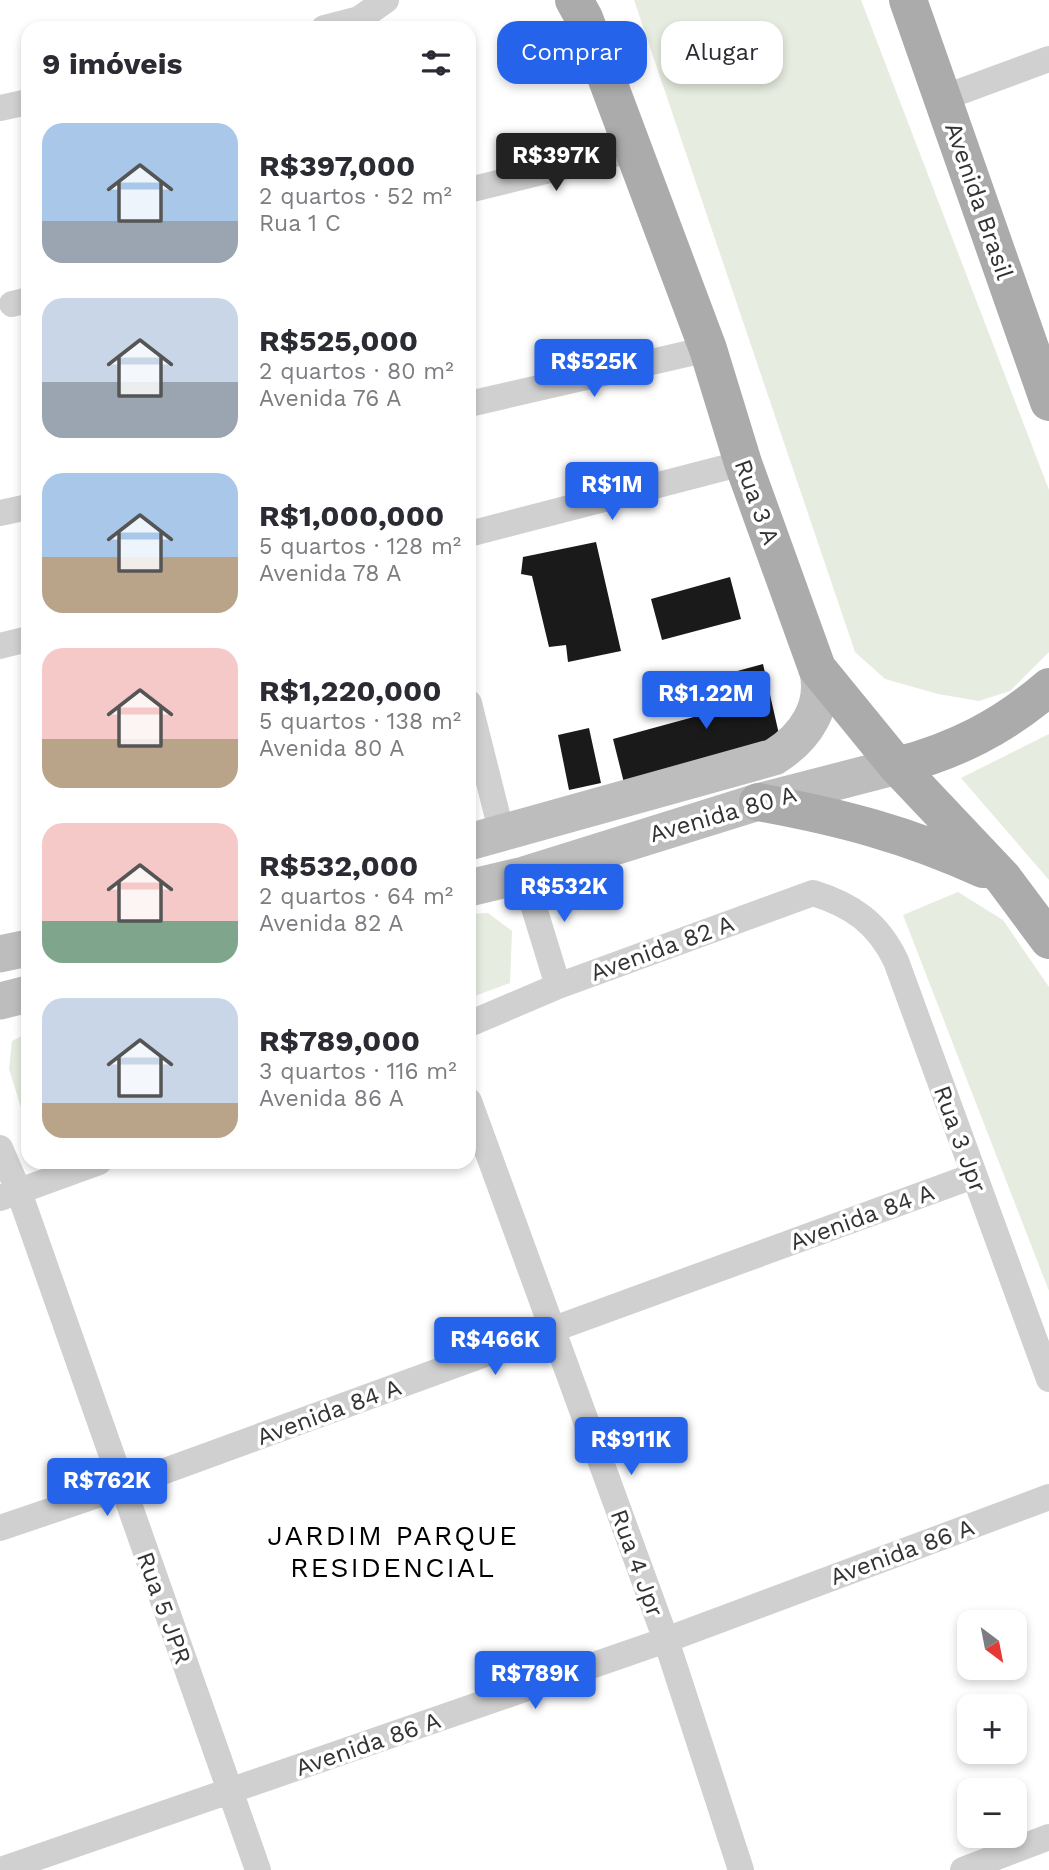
<!DOCTYPE html>
<html lang="pt">
<meta charset="utf-8">
<style>
:root{--surface:#fff;--page:#f7f7f7;--text:#2b2b33;--muted:#7c7c81;--accent:#2563eb}
body{margin:0;font-family:"Work Sans",sans-serif;background:var(--page);color:var(--text);height:100vh;display:flex;flex-direction:column;font-size:26px;white-space:nowrap}
*{box-sizing:border-box;margin:0}
p{font-size:23px;color:var(--muted)}
.icon{flex:none;width:38px;height:38px;fill:none;stroke:currentColor;stroke-width:2;stroke-linecap:round;stroke-linejoin:round}
.map{position:relative;flex:1;overflow:hidden}
.details{position:absolute;left:21px;top:21px;width:455px;height:1148px;display:flex;flex-direction:column;background:var(--surface);border-radius:21px;box-shadow:0 4px 10px #0003}
.details>*{flex:none}
.top-card{position:absolute;left:497px;top:21px;width:446px;height:63px;display:flex;gap:14px}
.needle{width:46px;rotate:148deg}
.buttons{position:absolute;left:957px;top:1610px;display:grid;gap:14px}
.buttons a{display:grid;place-items:center;width:70px;height:70px;border-radius:14px;background:var(--surface);box-shadow:0 4px 10px #0003;font-size:35px}
.price{position:absolute;translate:-50% -60px;padding:0 16px;border-radius:7px;background:var(--accent);color:#fff;font-size:23px;line-height:46px;filter:drop-shadow(0 2px 4px #0008)}
.price::after{content:'';position:absolute;left:50%;top:42px;width:21px;height:16px;margin-left:-10px;background:inherit;clip-path:polygon(0 0,100% 0,50% 100%)}
.price.selected{background:#222;color:#fff}
ul{padding:0;list-style:none}
li{display:flex;align-items:center;gap:21px;height:175px;padding:0 21px}
li span{display:grid;place-items:center;flex:none;width:196px;height:140px;border-radius:21px;color:#555}
li>.icon{margin-inline-start:auto}
span .icon{width:84px;height:84px;fill:#fffc;stroke-width:1}
li b{font-size:30px}
h2{display:flex;justify-content:space-between;align-items:center;height:84px;padding:0 21px;font-size:30px}
.pill{padding:0 24px;border-radius:21px;background:var(--surface);box-shadow:0 4px 10px #0003;font-size:24px;line-height:63px}
.pill.selected{background:var(--accent);color:#fff}
.map>svg:first-child{display:block}
.green{fill:#e6ecdf}
.building{fill:#1a1a1a}
.lines{fill:none;stroke-linecap:round;stroke-linejoin:round}
.minor{stroke:#d0d0d0;stroke-width:26}
.secondary{stroke:#bdbdbd;stroke-width:37}
.primary{stroke:#ababab;stroke-width:38}
.labels{text-anchor:middle;dominant-baseline:central;stroke-width:7;stroke-linejoin:round;paint-order:stroke}
.street-label{font-size:24px;fill:#333;stroke:#fff}
.quarter-label{font-size:28px;letter-spacing:2px;fill:#000;stroke:#fff}
</style>
<div class="map">
<svg width="1049" height="1870" viewBox="0 0 1049 1870">
<rect width="100%" height="100%" fill="#fff"/>
<path class="green" d="M634,0H861L1049,490V652L1010,691L979,701L938,694L885,679L855,652Z
M1049,734V880L961,778Z
M958,892L1003,920L1049,987V1291L903,915Z
M488,913L512,931L510,983L469,998V914Z
M28,1033V1130L9,1069L12,1041Z"/>
<path class="building" d="M596,542L621,651L568,662L566,645L549,647L532,576L521,574L523,557Z
M730,577L741,619L662,640L651,599Z
M763,664L781,743L624,783L613,739L723,709L719,676Z
M589,728L601,783L569,790L558,735Z"/>
<g class="lines">
<path class="minor" d="M324,28L359,19L386,0
M943,98L1049,59
M0,108L28,102
M469,190L631,150
M12,304L28,300
M469,404L708,349
M0,513L28,507
M469,534L743,463
M0,646L28,639
M469,703L502,834
M524,875L558,986
M469,1024L558,986L813,893C852,905 878,923 896,961L1049,1379
M469,1101L666,1640L741,1870
M0,1148L19,1192L258,1870
M0,1198L99,1162
M0,1528L121,1487L973,1176
M1,1870L666,1640L1049,1497
M963,1870L1049,1837"/>
<path class="secondary" d="M469,842L774,757C806,737 827,705 817,668
M469,888L524,875L758,802L897,766
M0,954L28,948
M0,1001L28,994"/>
<path class="primary" d="M574,0L584,18L708,349L743,463L817,668L897,766L1003,878L1049,940
M908,0L1049,402
M897,766C955,751 1003,727 1049,687
M758,802C840,817 906,834 983,869"/>
</g>
<g class="labels">
<g class="street-label">
<text transform="translate(979 201) rotate(71)">Avenida Brasil</text>
<text transform="translate(757 502) rotate(70)">Rua 3 A</text>
<text transform="translate(723 814) rotate(-16)">Avenida 80 A</text>
<text transform="translate(662 948) rotate(-20)">Avenida 82 A</text>
<text transform="translate(960 1139) rotate(70)">Rua 3 Jpr</text>
<text transform="translate(862 1217) rotate(-20)">Avenida 84 A</text>
<text transform="translate(329 1412) rotate(-20)">Avenida 84 A</text>
<text transform="translate(902 1552) rotate(-20)">Avenida 86 A</text>
<text transform="translate(637 1563) rotate(70)">Rua 4 Jpr</text>
<text transform="translate(164 1608) rotate(70)">Rua 5 JPR</text>
<text transform="translate(368 1744) rotate(-19)">Avenida 86 A</text>
</g>
<g class="quarter-label">
<text x="393" y="1535">JARDIM PARQUE<tspan x="393" dy="32">RESIDENCIAL</tspan></text>
</g>
</g>
</svg>
<div class="buttons">
<a><svg class="needle" viewBox="-14 -14 28 28"><path d="M0-13l5 13h-10z" fill="#e53935"/><path d="M0 13l5-13h-10z" fill="#7c7c81"/></svg></a>
<a>+</a>
<a>−</a>
</div>
<b class="price selected" style="left:556px;top:193px">R$397K</b>
<b class="price" style="left:594px;top:399px">R$525K</b>
<b class="price" style="left:612px;top:522px">R$1M</b>
<b class="price" style="left:706px;top:731px">R$1.22M</b>
<b class="price" style="left:564px;top:924px">R$532K</b>
<b class="price" style="left:495px;top:1377px">R$466K</b>
<b class="price" style="left:631px;top:1477px">R$911K</b>
<b class="price" style="left:107px;top:1518px">R$762K</b>
<b class="price" style="left:535px;top:1711px">R$789K</b>
<div class="top-card">
<a class="pill selected">Comprar</a>
<a class="pill">Alugar</a>
</div>
<section class="details">
<h2>9 imóveis<svg class="icon" aria-label="filters" viewBox="0 0 24 24"><path d="M4 7h16M4 17h16"/><circle cx="9" cy="7" r="2"/><circle cx="15" cy="17" r="2"/></svg></h2>
<ul>
<li><span style="background:linear-gradient(#a9c7e8 70%,#9aa5b1 0)"><svg class="icon" aria-label="home" viewBox="0 0 24 24"><path d="M3 11l9-7 9 7M6 9v11h12V9"/></svg></span><div><b>R$397,000</b><p>2 quartos · 52 m²</p><p>Rua 1 C</p></div></li>
<li><span style="background:linear-gradient(#c9d6e8 60%,#9aa5b1 0)"><svg class="icon" aria-label="home" viewBox="0 0 24 24"><path d="M3 11l9-7 9 7M6 9v11h12V9"/></svg></span><div><b>R$525,000</b><p>2 quartos · 80 m²</p><p>Avenida 76 A</p></div></li>
<li><span style="background:linear-gradient(#a9c7e8 60%,#b9a48a 0)"><svg class="icon" aria-label="home" viewBox="0 0 24 24"><path d="M3 11l9-7 9 7M6 9v11h12V9"/></svg></span><div><b>R$1,000,000</b><p>5 quartos · 128 m²</p><p>Avenida 78 A</p></div></li>
<li><span style="background:linear-gradient(#f6c9c9 65%,#b9a48a 0)"><svg class="icon" aria-label="home" viewBox="0 0 24 24"><path d="M3 11l9-7 9 7M6 9v11h12V9"/></svg></span><div><b>R$1,220,000</b><p>5 quartos · 138 m²</p><p>Avenida 80 A</p></div></li>
<li><span style="background:linear-gradient(#f6c9c9 70%,#7fa58c 0)"><svg class="icon" aria-label="home" viewBox="0 0 24 24"><path d="M3 11l9-7 9 7M6 9v11h12V9"/></svg></span><div><b>R$532,000</b><p>2 quartos · 64 m²</p><p>Avenida 82 A</p></div></li>
<li><span style="background:linear-gradient(#c9d6e8 75%,#b9a48a 0)"><svg class="icon" aria-label="home" viewBox="0 0 24 24"><path d="M3 11l9-7 9 7M6 9v11h12V9"/></svg></span><div><b>R$789,000</b><p>3 quartos · 116 m²</p><p>Avenida 86 A</p></div></li>
</ul>
</section>
</div>
